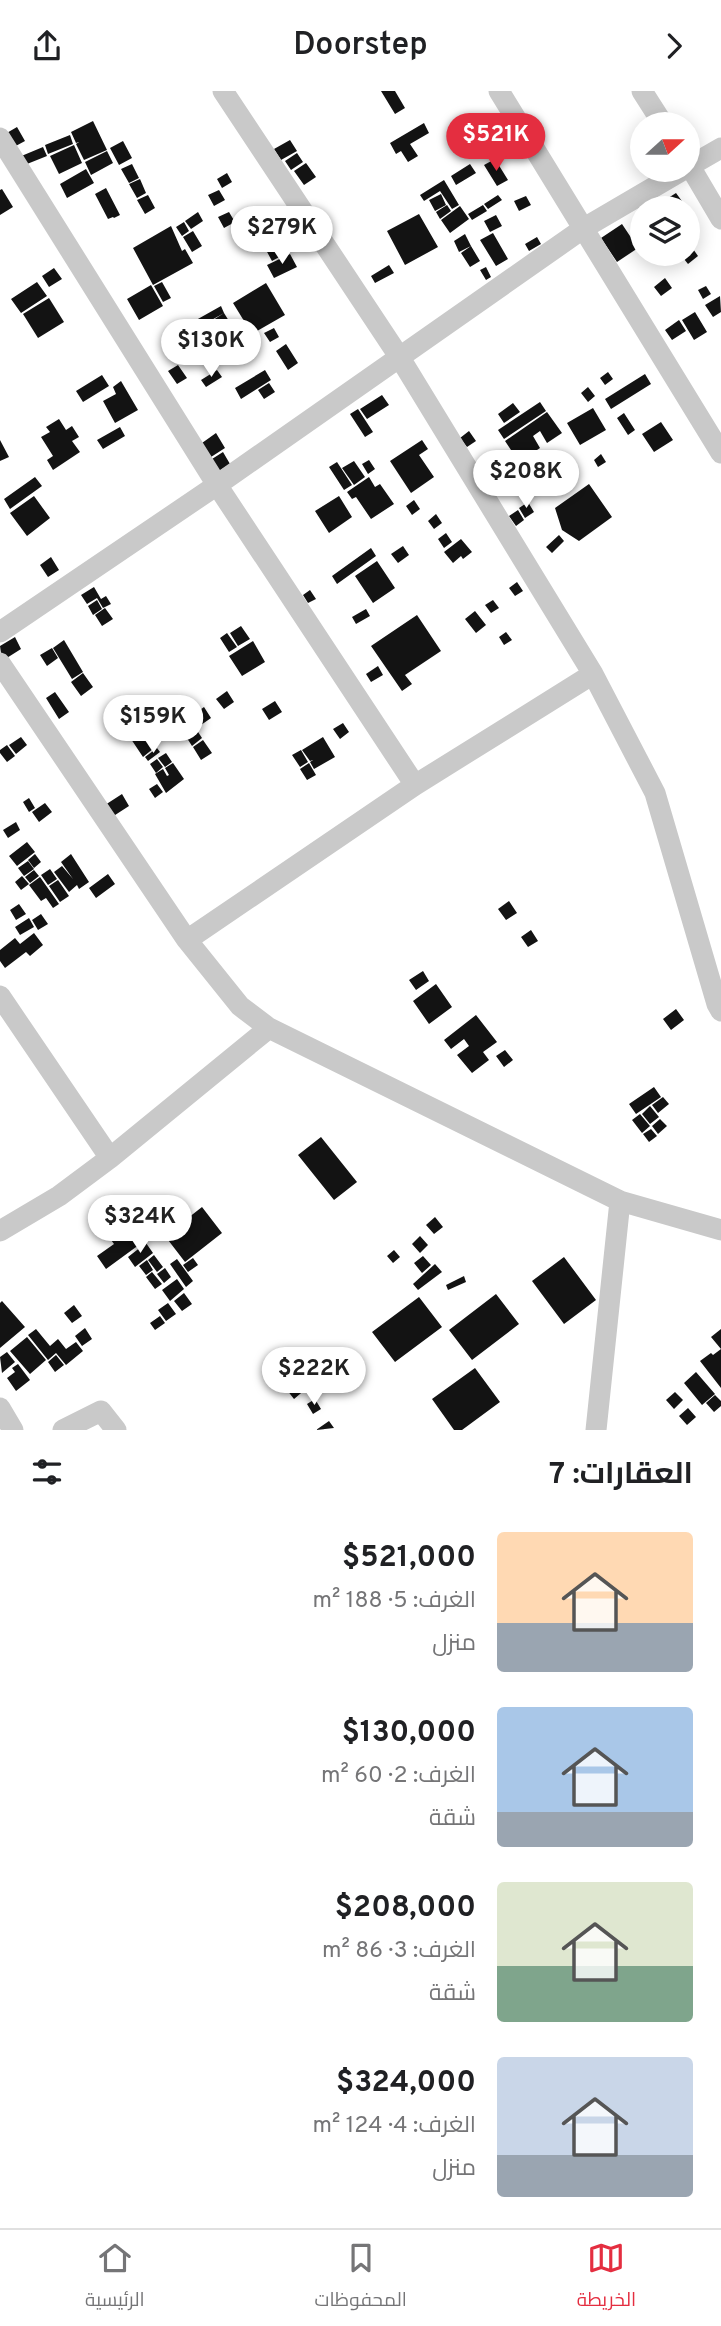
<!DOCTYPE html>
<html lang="ar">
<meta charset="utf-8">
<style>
:root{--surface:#fff;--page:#f6f6f6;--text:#202124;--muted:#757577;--line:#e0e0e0;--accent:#e42e40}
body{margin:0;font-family:Overpass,Cairo,sans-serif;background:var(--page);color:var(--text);direction:rtl;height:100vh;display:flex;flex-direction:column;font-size:26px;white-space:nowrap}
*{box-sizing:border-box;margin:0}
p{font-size:23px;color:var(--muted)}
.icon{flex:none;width:38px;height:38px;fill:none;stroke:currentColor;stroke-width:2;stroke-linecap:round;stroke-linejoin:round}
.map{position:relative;height:1339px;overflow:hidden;direction:ltr}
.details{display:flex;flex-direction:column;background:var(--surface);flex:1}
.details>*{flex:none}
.needle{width:46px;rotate:69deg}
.buttons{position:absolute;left:630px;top:21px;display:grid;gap:14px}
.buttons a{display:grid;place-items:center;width:70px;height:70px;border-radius:50%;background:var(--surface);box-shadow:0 4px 18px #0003;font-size:35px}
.price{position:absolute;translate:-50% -60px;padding:0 16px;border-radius:24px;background:#fff;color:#222;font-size:23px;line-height:46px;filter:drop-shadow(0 2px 4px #0008)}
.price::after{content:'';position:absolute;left:50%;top:42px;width:21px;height:16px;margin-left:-10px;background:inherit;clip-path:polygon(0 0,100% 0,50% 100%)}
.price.selected{background:var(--accent);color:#fff}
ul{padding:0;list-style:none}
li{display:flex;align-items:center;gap:21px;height:175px;padding:0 28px}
li span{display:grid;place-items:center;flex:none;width:196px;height:140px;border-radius:7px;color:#555}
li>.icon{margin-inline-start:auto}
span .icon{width:84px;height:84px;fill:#fffc;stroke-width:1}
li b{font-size:30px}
h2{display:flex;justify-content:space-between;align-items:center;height:84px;padding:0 28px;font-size:30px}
header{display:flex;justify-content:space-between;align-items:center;height:91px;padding:0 28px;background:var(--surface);font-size:32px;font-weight:600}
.tab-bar{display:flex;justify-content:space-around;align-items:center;height:98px;border-top:2px solid var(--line);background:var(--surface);font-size:19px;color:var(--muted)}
.tab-bar a{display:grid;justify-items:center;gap:4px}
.tab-bar .selected{color:var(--accent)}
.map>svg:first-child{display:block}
.building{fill:#131313}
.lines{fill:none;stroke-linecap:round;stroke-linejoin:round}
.minor{stroke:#c9c9c9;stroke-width:21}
</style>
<header><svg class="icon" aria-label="forward" viewBox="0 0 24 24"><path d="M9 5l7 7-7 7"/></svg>Doorstep<svg class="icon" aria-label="share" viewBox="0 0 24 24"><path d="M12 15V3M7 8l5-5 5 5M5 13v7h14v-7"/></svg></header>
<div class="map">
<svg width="721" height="1339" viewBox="0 0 721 1339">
<rect width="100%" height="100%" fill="#fff"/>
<path class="building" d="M381,0H395L405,17L395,23Z
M93,30L107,59L84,69L76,53L79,51L76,52L71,41Z
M424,32L429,42L410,53L418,65L408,71L401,60L396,63L390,52Z
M17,36L25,50L12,57L5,43Z
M70,44L73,53L48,63L45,54Z
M290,49L297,60L281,69L274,58Z
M123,50L132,67L119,74L110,57Z
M74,54L82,72L59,83L50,65Z
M43,56L47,65L22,75L19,66Z
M107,60L113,72L91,84L85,71Z
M297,62L303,71L291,79L285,70Z
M495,68L508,89L497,95L484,74Z
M306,72L316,86L304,94L294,80Z
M132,73L139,87L129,92L121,78Z
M470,73L476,82L456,94L451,85Z
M86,78L94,92L67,107L60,93Z
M227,82L232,91L222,97L217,88Z
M140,88L146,102L137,107L129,93Z
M444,89L459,114L452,118L440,100L424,110L420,104Z
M106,97L120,124L114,127L113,126L108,128L95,103Z
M2,98L13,116L0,124V99Z
M219,99L225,109L214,115L208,104Z
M676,102L687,117H659L657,114Z
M441,103L446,114L435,120L429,109Z
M148,104L155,117L145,123L137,109Z
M498,104L502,109L488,118L484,113Z
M526,105L531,114L519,120L514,110Z
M447,114L451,120L440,128L436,121Z
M483,114L487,120L472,129L468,123Z
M460,115L469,128L450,142L441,129Z
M198,121L203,130L191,138L185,130Z
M229,121L235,131L224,137L218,126Z
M419,123L438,156L405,174L387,140Z
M496,124L502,135L490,141L484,130Z
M184,131L189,140L182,145L176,136Z
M622,133L638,157L617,171L601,147Z
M171,135L182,160L185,158L193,172L153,194L133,157Z
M193,140L202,155L192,161L183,146Z
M493,142L508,168L496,175L480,149Z
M465,143L471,155L459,161L454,150Z
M259,145L265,155L254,161L248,151Z
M537,146L541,153L529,160L525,153Z
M277,153L283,164L272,170L266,159Z
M471,155L480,170L470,176L461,162Z
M691,155L698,165L688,173L680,163H688V158Z
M290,163L297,176L274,187L267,174Z
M389,174L394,182L375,192L371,185Z
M486,176L491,186L486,189L480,179Z
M54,177L62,188L49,196L42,185Z
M665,187L672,197L661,205L654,196Z
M37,191L47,205L21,222L11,208Z
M162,191L171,207L163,211L154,195Z
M266,192L285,224L252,243L233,212Z
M151,194L163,215L139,229L127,208Z
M706,195L711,203L703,208L698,199Z
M720,205L721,221L713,226L705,214Z
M49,207L64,231L38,247L23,223Z
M221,215L224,222L208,231L212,237L197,246L189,233Z
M695,221L707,241L694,249L682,229Z
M224,222L244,254L220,270L204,245L214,238L210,231Z
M679,229L686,240L672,249L665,239Z
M187,234L199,255L175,269L163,248Z
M274,237L279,246L270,251L264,242Z
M286,253L298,272L288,279L276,260Z
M178,274L187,287L177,293L168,280Z
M217,279L222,286L206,296L201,289Z
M265,279L271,289L241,308L235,297Z
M608,281L613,288L605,294L600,287Z
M645,283L651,293L611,318L605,308Z
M102,284L109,295L83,311L76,300Z
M121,290L138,319L115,332L103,310L116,303L113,296Z
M269,292L275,301L264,308L258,299Z
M588,296L595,305L588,311L581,302Z
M382,304L389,314L367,328L360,318Z
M540,311L546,320L504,348L498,339Z
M513,312L520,321L504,332L498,323Z
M593,317L606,339L580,354L567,332Z
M358,318L373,341L365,346L350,323Z
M547,321L562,342L547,352L540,340L533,345L540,357L519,371L505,350Z
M624,322L635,339L628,344L617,327Z
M59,328L66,339L72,335L79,346L72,350L80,361L53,379L47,369L53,365L41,346L50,341L46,336Z
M661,331L673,349L654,361L642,343Z
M120,336L125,345L103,358L97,349Z
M469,340L476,350L467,356L460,347Z
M216,342L225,357L211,366L202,352Z
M0,349L9,366L0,370Z
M422,349L428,358L419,364L434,386L411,402L390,370Z
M223,361L230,373L219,380L212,368Z
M601,363L606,371L598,376L594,369Z
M369,369L375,378L368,383L362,373Z
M354,370L365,386L354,394L342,377Z
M337,371L352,394L344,399L329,376Z
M35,386L42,395L10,418L4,408Z
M369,386L375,396L380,393L394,413L371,428L356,406L352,408L347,401Z
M589,393L612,426L579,450L562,439L555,417Z
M34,405L50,427L27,445L10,422Z
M339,405L352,426L329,442L315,420Z
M414,409L420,418L412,424L406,415Z
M528,411L534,421L525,427L519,417Z
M518,419L524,429L516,435L509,425Z
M436,423L442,432L434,438L428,430Z
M446,442L452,451L444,457L438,448Z
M559,444L564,450L552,462L546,456Z
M461,448L472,461L463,468L461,465L453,472L444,461Z
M403,455L409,464L398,472L391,463Z
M371,457L376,465L337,493L332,485Z
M51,466L59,479L48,486L40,474Z
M377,470L395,497L373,512L355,485Z
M517,491L523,500L515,505L509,497Z
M94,496L101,508L106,505L111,513L103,517L97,507L87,513L81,504Z
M310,499L316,508L308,512L303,504Z
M97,509L102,518L93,524L88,515Z
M493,509L499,517L491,522L485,514Z
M105,517L113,528L102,535L95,524Z
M366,518L370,525L356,533L352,526Z
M475,520L486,534L476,542L465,528Z
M417,524L441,560L405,584L412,593L402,600L371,555Z
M241,535L250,548L238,555L230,542Z
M506,541L512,549L504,554L499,546Z
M227,542L237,556L229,561L220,547Z
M15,546L21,558L2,570L0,555Z
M64,549L83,581L72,588L53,557Z
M253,550L265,571L242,585L229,565Z
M52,557L58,567L47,575L40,564Z
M378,575L383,584L371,591L366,583Z
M83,582L93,596L81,605L71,591Z
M227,600L234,611L224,618L216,608Z
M55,601L69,621L59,628L46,607Z
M174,604L179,614L172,618L166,609Z
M275,610L282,621L269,629L262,618Z
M181,615L202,647L192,655L185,644L187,642L172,620Z
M204,616L211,627L201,634L193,624Z
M343,632L349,641L340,648L333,638Z
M140,638L154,657L143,666L129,645Z
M21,646L27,654L16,663L9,654Z
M323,646L335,666L314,678L310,671L313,669L310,670L302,659Z
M203,649L212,662L201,669L193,656Z
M7,654L15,665L7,671L0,662V659Z
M157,657L160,661L148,670L145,666Z
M301,659L308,671L300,676L292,664Z
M166,662L172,671L165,676L158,667Z
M157,668L163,676L156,682L150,673Z
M173,672L184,688L166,702L155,683L163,678L167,685L169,684L165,677Z
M309,672L316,684L307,689L300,678Z
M157,693L163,701L155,707L149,698Z
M122,703L129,715L112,726L105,714Z
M29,707L35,717L29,721L23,711Z
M45,712L52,721L39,731L32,721Z
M16,731L20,739L8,747L3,739Z
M27,751L35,761L17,775L9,765Z
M35,763L41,771L34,777L28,769Z
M71,763L89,791L79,798L77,794L69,801L54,781L62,775L73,788L61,771Z
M28,770L34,778L24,785L18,777Z
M50,778L57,788L48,794L41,784Z
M34,779L39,785L30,792L25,786Z
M108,783L115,793L96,807L89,797Z
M22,785L29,793L21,799L15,791Z
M40,786L59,813L53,817L46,807L41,810L29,794Z
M58,789L69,805L60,811L49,795Z
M509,810L517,822L506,829L498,818Z
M19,813L26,823L16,829L10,819Z
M41,823L48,833L38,839L32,829Z
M29,827L34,836L20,844L15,836Z
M531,839L538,850L528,856L521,846Z
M34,842L43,854L30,865L26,861L5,877L0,870V859L15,847L20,853Z
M423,880L429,890L416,899L409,889Z
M436,893L452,916L429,933L413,910Z
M676,918L684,929L671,939L663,928Z
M476,924L497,951L483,961L489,969L472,982L457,964L469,955L464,948L451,958L444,949Z
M505,959L513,969L504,976L496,965Z
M654,996L661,1006L636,1023L629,1013Z
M663,1006L669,1013L658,1022L652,1014Z
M650,1015L659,1026L650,1033L642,1023Z
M640,1023L650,1035L642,1042L632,1029Z
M660,1028L667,1035L658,1043L652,1035Z
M651,1038L657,1045L649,1051L643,1043Z
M321,1046L357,1091L334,1109L298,1064Z
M122,1113L147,1148L106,1178L97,1165L114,1153L98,1131Z
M202,1116L222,1142L185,1171L165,1145Z
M435,1126L443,1136L434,1143L426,1134Z
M420,1145L428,1154L420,1162L412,1153Z
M146,1152L153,1162L135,1176L128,1166Z
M394,1159L400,1166L393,1172L387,1165Z
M154,1164L163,1176L157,1181L148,1169Z
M423,1165L431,1174L422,1182L414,1172Z
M564,1166L596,1209L564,1233L532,1190Z
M193,1167L198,1174L188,1181L183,1174Z
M177,1168L193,1190L186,1196L170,1173Z
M147,1169L153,1179L146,1184L139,1175Z
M435,1173L442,1181L418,1199L413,1193Z
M165,1177L171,1186L164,1192L157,1183Z
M152,1181L162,1193L155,1198L146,1186Z
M464,1185L466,1191L448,1199L446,1194Z
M177,1188L184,1198L170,1210L162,1199Z
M184,1202L192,1213L182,1220L174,1210Z
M496,1203L519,1233L472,1269L449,1239Z
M419,1206L442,1236L395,1271L372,1241Z
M2,1210L25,1236L0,1257V1212Z
M168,1212L176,1223L166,1230L158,1219Z
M74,1214L82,1225L72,1232L64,1222Z
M160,1225L165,1232L155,1239L150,1232Z
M85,1237L92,1248L82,1255L75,1245Z
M36,1238L50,1255L58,1248L66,1258L76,1251L83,1260L66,1274L56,1262L48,1269L28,1244Z
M721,1238V1297L700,1270L711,1262L713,1264L721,1258L711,1246Z
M27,1246L46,1269L30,1283L10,1260Z
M7,1261L15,1271L2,1282L0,1266Z
M56,1264L64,1274L55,1281L48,1271Z
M301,1265L319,1287L294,1308L276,1285Z
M18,1273L30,1289L16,1300L7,1287L15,1281L12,1277Z
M345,1277L350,1285L344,1290L338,1281Z
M475,1277L500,1311L462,1339H454L432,1308Z
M696,1281L715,1303L702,1314L684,1292Z
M675,1301L683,1309L674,1318L666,1309Z
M715,1304L721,1310V1315L714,1321L706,1312Z
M315,1308L321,1318L313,1323L307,1313Z
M688,1317L696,1326L687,1334L679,1325Z
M329,1330L334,1337L316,1339Z"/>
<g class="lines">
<path class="minor" d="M223,0L400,267L593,583L655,702L717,913L721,920
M499,0L721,362
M642,0L663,33
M0,47L217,394L415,694
M688,72L721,128
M688,76L721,57
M0,541L217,394L584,137L683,79
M0,572L187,849L240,915L269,937L620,1110L721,1139
M187,849L415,694L593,583
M0,905L110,1067
M0,1140L59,1105L110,1067L269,937
M0,1317L13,1339
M63,1339L101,1320L116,1339
M596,1339L620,1110"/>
</g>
</svg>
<div class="buttons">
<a><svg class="needle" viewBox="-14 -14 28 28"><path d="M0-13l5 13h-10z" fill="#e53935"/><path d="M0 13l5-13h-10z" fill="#757577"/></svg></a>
<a><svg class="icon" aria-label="layers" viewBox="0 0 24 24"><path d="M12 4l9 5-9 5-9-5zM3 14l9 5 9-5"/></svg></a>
</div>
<b class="price selected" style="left:496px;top:82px">$521K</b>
<b class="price" style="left:282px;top:175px">$279K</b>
<b class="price" style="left:211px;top:288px">$130K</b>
<b class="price" style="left:526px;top:419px">$208K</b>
<b class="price" style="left:153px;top:664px">$159K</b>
<b class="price" style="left:140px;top:1164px">$324K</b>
<b class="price" style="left:314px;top:1316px">$222K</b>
</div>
<section class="details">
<h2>العقارات: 7<svg class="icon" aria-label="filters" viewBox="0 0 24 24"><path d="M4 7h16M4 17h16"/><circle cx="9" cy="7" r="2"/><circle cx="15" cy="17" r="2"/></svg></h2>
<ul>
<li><span style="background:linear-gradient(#ffd9b3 65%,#9aa5b1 0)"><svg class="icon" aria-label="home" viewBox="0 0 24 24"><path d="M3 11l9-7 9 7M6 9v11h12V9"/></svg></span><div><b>$521,000</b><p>الغرف: 5 · 188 m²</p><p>منزل</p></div></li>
<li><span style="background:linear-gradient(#a9c7e8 75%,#9aa5b1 0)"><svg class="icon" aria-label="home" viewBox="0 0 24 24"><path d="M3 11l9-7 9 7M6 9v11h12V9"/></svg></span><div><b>$130,000</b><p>الغرف: 2 · 60 m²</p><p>شقة</p></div></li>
<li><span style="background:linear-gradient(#dfe7d0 60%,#7fa58c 0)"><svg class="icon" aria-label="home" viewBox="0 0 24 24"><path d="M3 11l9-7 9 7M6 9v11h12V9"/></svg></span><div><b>$208,000</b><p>الغرف: 3 · 86 m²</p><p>شقة</p></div></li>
<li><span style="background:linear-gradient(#c9d6e8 70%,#9aa5b1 0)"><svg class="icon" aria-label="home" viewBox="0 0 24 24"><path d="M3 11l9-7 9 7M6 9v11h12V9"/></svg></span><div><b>$324,000</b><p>الغرف: 4 · 124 m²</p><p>منزل</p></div></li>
</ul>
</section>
<nav class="tab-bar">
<a class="selected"><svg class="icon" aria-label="map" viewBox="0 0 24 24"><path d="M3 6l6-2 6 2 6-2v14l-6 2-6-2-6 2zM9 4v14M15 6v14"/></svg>الخريطة</a>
<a><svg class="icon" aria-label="saved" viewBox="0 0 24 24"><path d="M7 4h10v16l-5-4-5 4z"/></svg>المحفوظات</a>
<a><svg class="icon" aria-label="home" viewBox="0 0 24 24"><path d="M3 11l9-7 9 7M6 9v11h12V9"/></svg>الرئيسية</a>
</nav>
